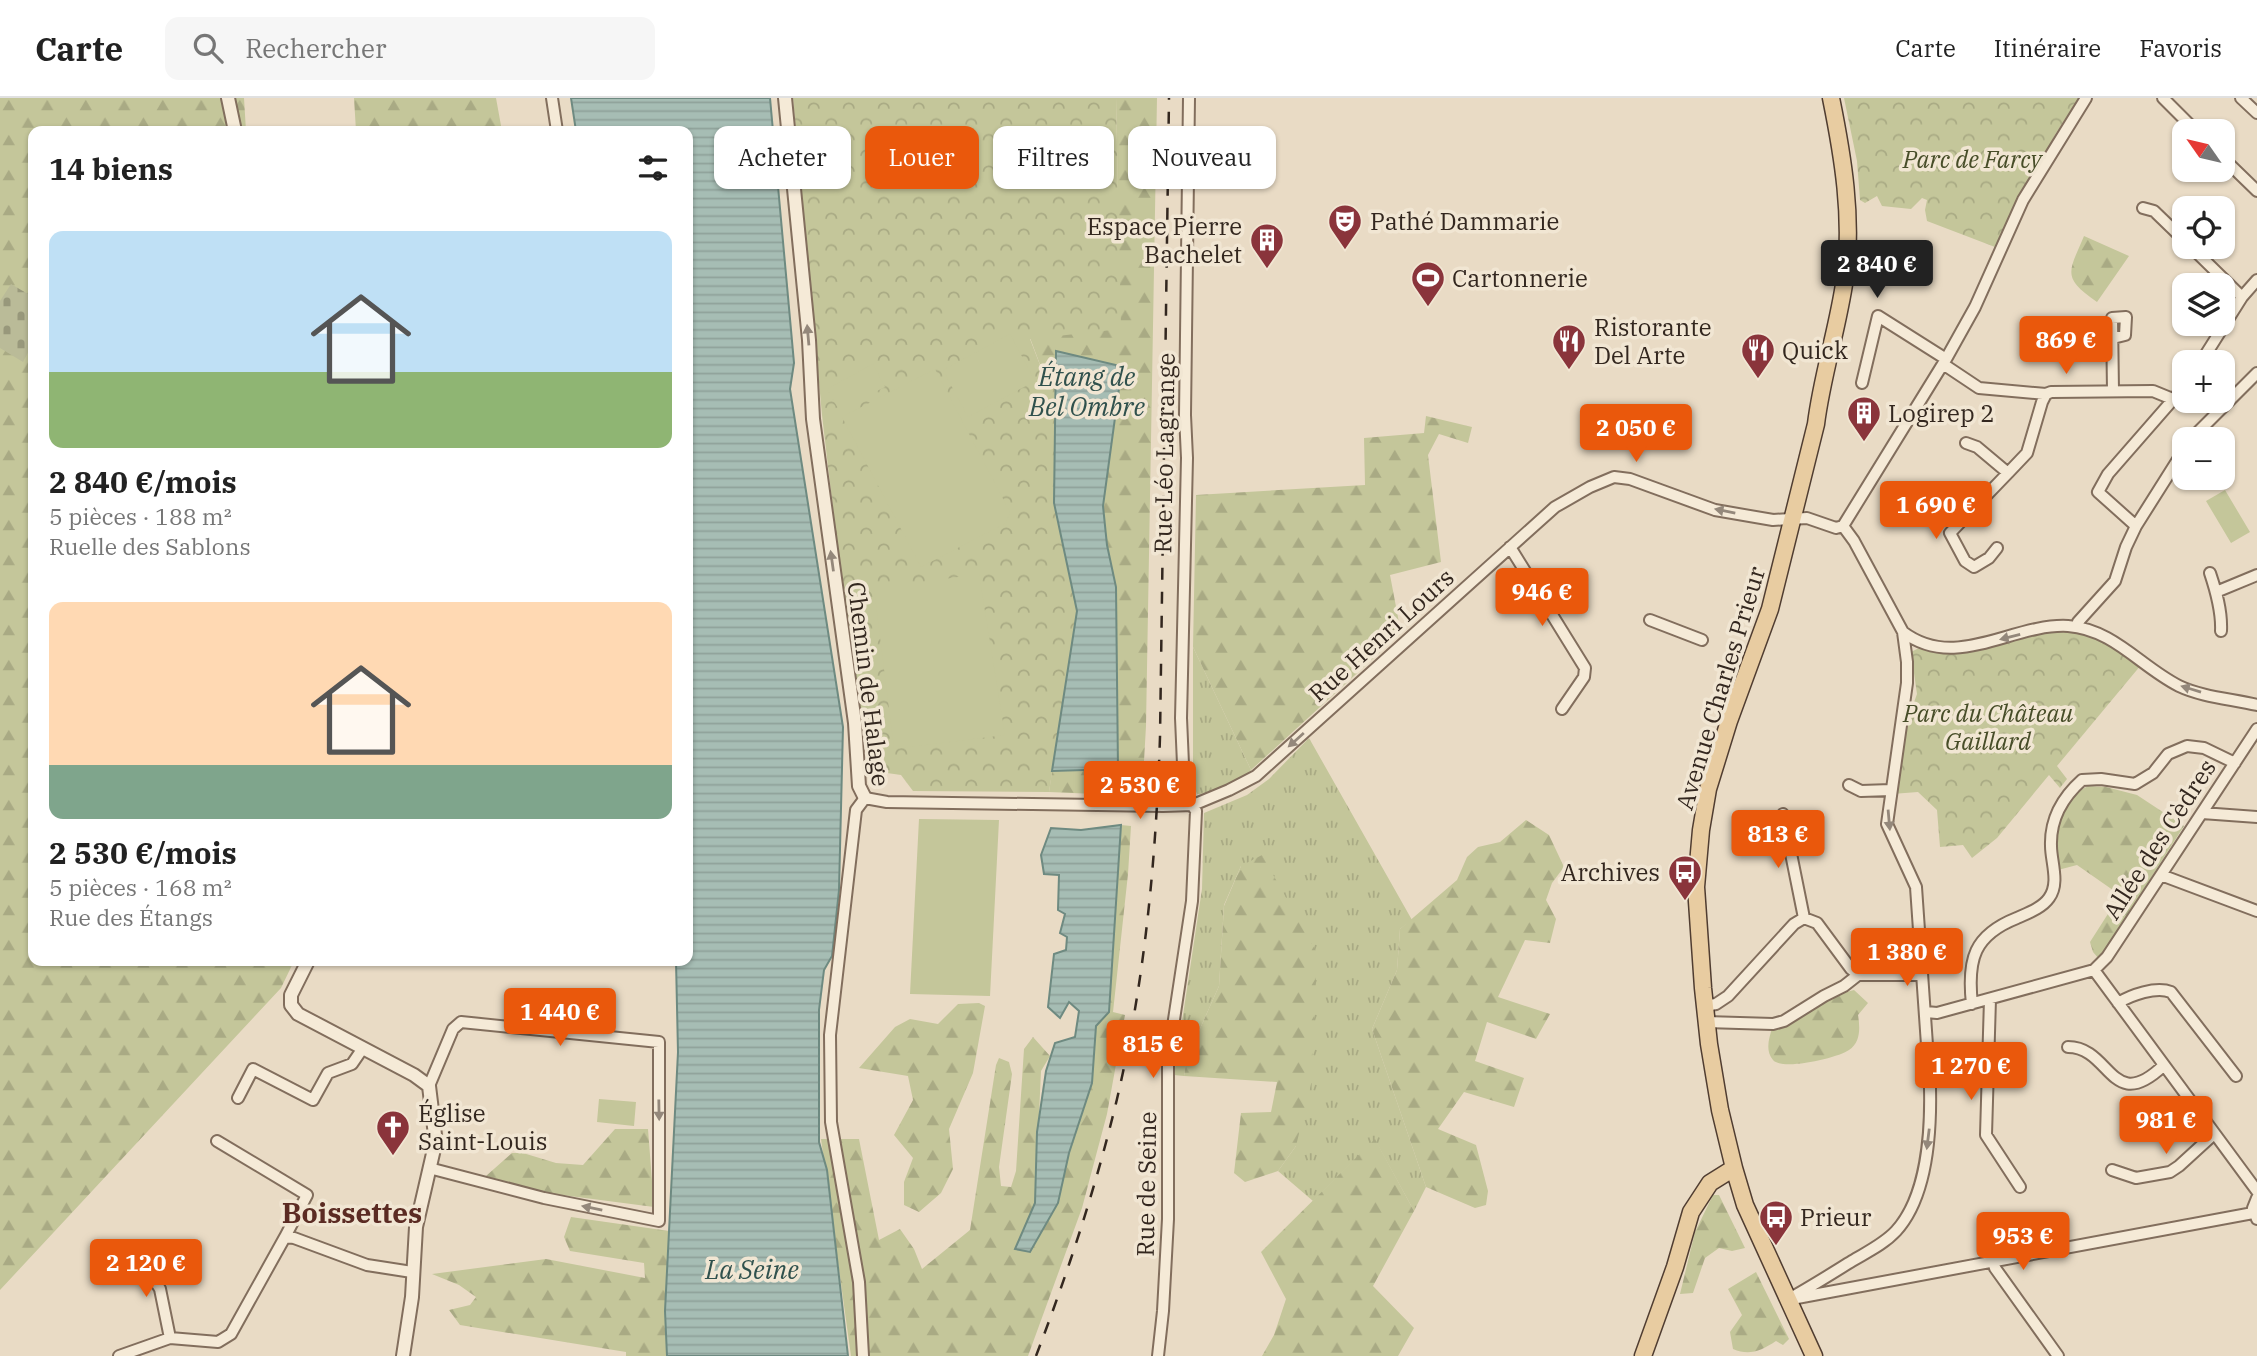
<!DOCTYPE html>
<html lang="fr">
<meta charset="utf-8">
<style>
:root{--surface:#fff;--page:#f6f6f6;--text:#222;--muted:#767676;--line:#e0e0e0;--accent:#ea580c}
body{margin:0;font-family:"IBM Plex Serif",serif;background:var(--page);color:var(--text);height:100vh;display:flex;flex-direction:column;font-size:26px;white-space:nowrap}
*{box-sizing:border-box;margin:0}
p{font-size:23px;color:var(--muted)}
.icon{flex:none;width:38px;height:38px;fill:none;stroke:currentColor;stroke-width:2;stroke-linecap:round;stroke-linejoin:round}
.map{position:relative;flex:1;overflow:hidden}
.panel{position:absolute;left:28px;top:28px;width:665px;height:840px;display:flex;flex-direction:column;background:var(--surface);border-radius:14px;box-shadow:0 2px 5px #0004}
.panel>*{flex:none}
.guide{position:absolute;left:714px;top:28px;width:665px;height:63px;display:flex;gap:14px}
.needle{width:46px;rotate:304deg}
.tools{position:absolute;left:2172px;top:21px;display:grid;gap:14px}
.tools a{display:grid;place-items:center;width:63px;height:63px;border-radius:14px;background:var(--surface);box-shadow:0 2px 5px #0004;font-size:35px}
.price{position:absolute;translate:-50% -60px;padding:0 16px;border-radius:7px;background:var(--accent);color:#fff;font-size:23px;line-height:46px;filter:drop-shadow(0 2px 4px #0008)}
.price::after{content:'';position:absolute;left:50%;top:42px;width:21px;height:16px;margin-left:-10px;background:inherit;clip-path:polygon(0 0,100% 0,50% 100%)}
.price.active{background:#222;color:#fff}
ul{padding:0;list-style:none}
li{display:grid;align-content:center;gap:14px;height:371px;padding:0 21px}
li span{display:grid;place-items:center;height:217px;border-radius:14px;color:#555}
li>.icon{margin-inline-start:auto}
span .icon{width:126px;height:126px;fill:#fffc;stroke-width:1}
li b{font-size:30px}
h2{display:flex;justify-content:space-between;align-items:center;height:84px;padding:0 21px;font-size:30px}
.tag{padding:0 24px;border-radius:14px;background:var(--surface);box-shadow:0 2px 5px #0004;font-size:24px;line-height:63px}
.tag.active{background:var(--accent);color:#fff}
header{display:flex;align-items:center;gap:42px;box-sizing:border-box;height:98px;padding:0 35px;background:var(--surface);border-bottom:2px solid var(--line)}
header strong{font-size:33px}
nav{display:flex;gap:38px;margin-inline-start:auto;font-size:24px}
.search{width:490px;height:63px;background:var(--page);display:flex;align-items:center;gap:18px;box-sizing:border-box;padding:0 24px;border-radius:14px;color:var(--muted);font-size:26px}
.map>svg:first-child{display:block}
.grass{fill:url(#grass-tufts)}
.forest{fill:url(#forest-firs)}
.cemetery{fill:url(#cemetery-stones)}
.park{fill:url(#park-crowns)}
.garden{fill:#c4c69a}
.water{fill:url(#water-rules);stroke:#6e8a81;stroke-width:2}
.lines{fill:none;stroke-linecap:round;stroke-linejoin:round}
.minor-casing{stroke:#826e5d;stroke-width:14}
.tertiary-casing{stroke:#826e5d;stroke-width:16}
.primary-casing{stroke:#503d31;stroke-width:19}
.minor{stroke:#f5ead7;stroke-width:10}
.tertiary{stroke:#f5ead7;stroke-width:12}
.primary{stroke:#e8cca1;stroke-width:16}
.rail{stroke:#33271f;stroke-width:2.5;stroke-dasharray:12 12;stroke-linecap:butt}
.oneway{fill:#94887b}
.labels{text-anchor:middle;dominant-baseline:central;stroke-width:7;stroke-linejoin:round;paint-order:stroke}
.park-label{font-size:24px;font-style:italic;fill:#474d28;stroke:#f1e6d3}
.poi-label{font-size:24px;fill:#33271f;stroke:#f1e6d3;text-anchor:start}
.street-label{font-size:24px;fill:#33271f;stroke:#f1e6d3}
.water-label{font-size:26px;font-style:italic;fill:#30514d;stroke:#f1e6d3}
.quarter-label{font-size:28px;font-weight:bold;fill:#5b2b23;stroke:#f1e6d3}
</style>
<header>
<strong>Carte</strong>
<div class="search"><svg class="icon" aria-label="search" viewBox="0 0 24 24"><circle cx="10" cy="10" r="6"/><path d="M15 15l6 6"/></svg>Rechercher</div>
<nav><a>Carte</a><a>Itinéraire</a><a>Favoris</a></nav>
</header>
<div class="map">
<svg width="2257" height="1258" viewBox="0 0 2257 1258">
<defs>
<pattern id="grass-tufts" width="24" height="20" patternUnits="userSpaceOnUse" patternTransform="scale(1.75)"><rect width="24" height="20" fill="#c4c69a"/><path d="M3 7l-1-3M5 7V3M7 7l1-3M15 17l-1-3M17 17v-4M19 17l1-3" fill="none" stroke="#a9aa84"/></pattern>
<pattern id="forest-firs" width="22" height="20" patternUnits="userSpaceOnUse" patternTransform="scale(1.75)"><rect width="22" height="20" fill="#c4c69a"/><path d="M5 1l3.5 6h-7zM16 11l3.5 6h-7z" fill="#a9aa84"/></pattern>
<pattern id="cemetery-stones" width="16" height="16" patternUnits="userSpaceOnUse" patternTransform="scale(1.75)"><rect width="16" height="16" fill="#babb98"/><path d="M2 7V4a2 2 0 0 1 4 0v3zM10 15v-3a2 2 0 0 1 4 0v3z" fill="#98987b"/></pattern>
<pattern id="park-crowns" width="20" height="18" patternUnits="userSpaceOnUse" patternTransform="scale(1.75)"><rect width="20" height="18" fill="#c4c69a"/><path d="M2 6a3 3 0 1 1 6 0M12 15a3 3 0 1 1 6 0" fill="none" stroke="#a9aa84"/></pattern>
<pattern id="water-rules" width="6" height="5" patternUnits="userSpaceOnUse" patternTransform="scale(1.75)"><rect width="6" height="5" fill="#a6bdb4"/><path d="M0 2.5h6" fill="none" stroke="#8fa29a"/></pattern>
</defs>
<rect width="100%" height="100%" fill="#e9dbc5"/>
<path class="grass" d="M1193,549L1251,672C1241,687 1215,696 1197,696L1193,686Z
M1309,640L1412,822L1400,831L1397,872L1372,931L1426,1089L1414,1113L1375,1042L1313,1103L1278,1073L1296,1048L1241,768L1224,807L1219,888L1199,933L1189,948L1184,978L1174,977L1202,791L1204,715L1247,697L1269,681Z"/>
<path class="forest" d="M0,0H244L246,33H33V863H294L281,890L0,1192Z
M354,0H496L502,33H356Z
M1116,0H1157L1146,628L1142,698L1049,694L1052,673L1118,671L1116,489L1107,447L1103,408L1120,283L1057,253L1056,286L1047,285L1030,240L1118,98Z
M2084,138L2129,158L2097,204C2061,179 2069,174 2084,138Z
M1426,318L1472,329L1468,345L1439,336L1428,357L1441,464L1390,477L1401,535L1251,672L1193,549L1196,397L1365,387L1364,340L1424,335Z
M2088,688L2106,689L2137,697L2184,728L2099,861L2093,854L2090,844L2120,797L2077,767L2058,772C2055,740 2056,705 2088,688Z
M1526,722L1549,737L1564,769L1552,785L1546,802L1556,821L1550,845L1525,842L1498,899L1550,916L1536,941L1487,924L1475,963L1524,980L1514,1009L1464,994L1438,1031L1476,1047L1488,1093L1486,1107L1475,1110L1426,1089L1372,931L1397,872L1400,831L1457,782L1467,759L1478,749L1500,744Z
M1121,727L1131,728L1128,776L1113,914L1125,917L1107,1016L1082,1110L1028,1258H851L821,1041H859L879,1142L900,1131L914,1151L922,1171L970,1132L996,967L999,960L1009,964L1012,976L999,1069L1001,1088L1011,1089L1016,1073L1024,951L1033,939L1050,958L1041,973L1035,1105L1015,1151L1030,1154L1058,1105L1069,1055L1092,985L1096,928L1109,914Z
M1262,757L1317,855L1311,986L1296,1048L1278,1073L1245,1084L1234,1075L1241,1015L1271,1014L1277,984L1184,978L1189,948L1199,933L1219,888L1224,808L1241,768Z
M1854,892L1868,905L1858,917C1860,929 1861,944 1849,952C1838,960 1782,973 1773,962C1765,952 1769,941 1772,930L1835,897Z
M979,905L985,908L973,975L949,1031L953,1071L941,1095L919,1114L904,1107V1084L913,1060L894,1037L913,1002L908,978L859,970L895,929L910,921L938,926L958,906Z
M615,1031H648L654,1109L539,1094L486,1078L512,1055H523L556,1065L583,1067Z
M1375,1041L1414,1113L1373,1188L1414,1230L1398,1258H1262L1274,1237L1286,1201L1261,1154Z
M1713,1097H1719L1745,1150L1732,1153L1719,1150L1705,1160L1693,1195L1680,1196L1695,1134Z
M571,1119L669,1133L665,1213L667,1258H626V1254L460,1227L449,1212L470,1207L476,1199L459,1187L432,1176L546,1161L645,1180L644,1165L570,1153L564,1139Z
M1756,1174L1789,1241L1783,1247L1776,1243C1761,1253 1749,1258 1733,1251L1730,1234L1742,1217L1728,1191Z"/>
<path class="cemetery" d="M11,186L33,199V245L23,264L0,250V203Z"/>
<path class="park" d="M793,0H1116L1121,231L1030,241L1047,285L1056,286L1054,405L1077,513L1049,694L913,693L901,677L887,675L881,648L861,650L822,317Z
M1844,0H2079L2056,35L1995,149L1927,123L1925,112L1927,102L1922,100L1911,111L1882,108L1877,98L1865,105L1860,102L1857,63Z
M2056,532L2080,534L2102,540L2141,567L2057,668L2067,681L2060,690L2049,677L1997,740L1972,760L1963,747L1940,749L1937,712L1918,694L1892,696L1900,643L1917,596L1911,554L1919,550C1961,558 2015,542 2056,532Z"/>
<path class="garden" d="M1010,236L1035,283L968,319L943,272Z
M873,266L885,289L839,312L827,291Z
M935,271L1010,414L1006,425L921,469L842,319Z
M2225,392L2250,434L2231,445L2206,403Z
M979,476L1005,637L894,651L874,491Z
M919,721L999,722L990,898L910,896Z
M599,1001L636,1004L634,1028L597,1024Z"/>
<path class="water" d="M571,0H770L794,265L790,291L843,629L839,792L832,858L824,872L819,912V1044L827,1072L848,1258H667L665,1213L678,954L676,863H688V33H576Z
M1056,253L1116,267L1120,283L1103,408L1107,447L1116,489L1118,671L1052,673L1077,513L1054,405Z
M1121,727L1109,914L1096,928L1092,985L1069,1055L1058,1105L1030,1154L1015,1151L1035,1105L1037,1034L1046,973L1055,945L1075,939L1079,913L1069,904L1060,920L1048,909L1054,856L1066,852L1067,839L1060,835L1065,816L1058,812L1059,777L1044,776L1041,757L1051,730L1081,732Z"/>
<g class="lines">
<g class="minor-casing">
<path id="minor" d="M552,0L557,33
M2163,0L2196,33
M2241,0L2257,15
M2222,59L2257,93
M2143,110L2154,113L2184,142
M2191,149L2242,199
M2113,240L2125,237L2126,219L2112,220L2113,293
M2201,264L2242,199L2257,182
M1943,266L1979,290L2046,296L2051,294L2153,293L2175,302
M1862,285L1878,218L1946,261
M2191,341L2257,275
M1966,345L1977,349L2008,375L2027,355L2042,304L2046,296
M1843,428L1854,443L1903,534C1956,574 2012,525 2068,528C2113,531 2141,569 2179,588C2202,599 2232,601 2257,607
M1843,428L1946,261L1975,209L2023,102L2086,0
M2136,428L2098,394L2108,376L2184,289
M1510,449L1585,570L1584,579L1562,611
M1997,450L1989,460L1974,469L1965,463L1950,435L2008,375
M2210,475C2216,493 2222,513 2221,533
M2216,494L2257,477
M1650,522L1702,542
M2077,529L2078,524L2115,483L2126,449L2136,428L2184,352
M1849,687L1861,693L1891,692
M2202,715L2257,719
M1783,716L1804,820
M2161,777L2257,813
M2094,872L2107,859L2257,631
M1990,901L1986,1037L2020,1089
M2118,905C2131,897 2156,888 2171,894L2236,978
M1972,906C1967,861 1974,837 2017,820C2028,815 2042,810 2049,800C2060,785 2051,764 2051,748C2050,720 2063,699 2082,682L2101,681L2135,686L2153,675L2168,656L2187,648L2204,650L2235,665
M1705,908L1716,906L1728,898L1794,826L1804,820L1817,825L1851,871L1858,877H1922
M1926,914L1937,915L2094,872L2257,1093
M1706,924L1773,926L1784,923L1824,898L1844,888L1858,877
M2068,949C2111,949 2111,1017 2163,968
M429,988L453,931L461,924L659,944V1123L544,1100L429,1070
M238,1000L253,971L313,1002L328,975L352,966L363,950
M217,1043L307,1097L285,1139
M2112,1072L2136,1080L2170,1074L2179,1068L2214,1036
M2257,1100L2253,1110L2257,1121
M140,1164L141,1174L155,1183L160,1191L170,1240
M1993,1164L1995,1170L2058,1258
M1797,1200L2253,1115
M1787,1202C1809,1190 1831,1176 1852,1163C1867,1154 1884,1146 1896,1133C1927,1099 1931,1034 1930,990L1916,789L1887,726L1907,585V564L1903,534
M119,1258L170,1240L218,1244L231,1236L285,1139L294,1140L367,1167L412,1174
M863,1258L859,1184L831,1024L830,937L856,712L865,700L887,704L1163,708L1193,707L1229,692L1256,678L1555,409L1590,389L1614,379L1630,381L1715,412L1773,422L1807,420L1836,430L1843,428
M1158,1258L1163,1213L1168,1121V961L1192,803L1196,713L1186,698L1184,689L1181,620L1187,360L1185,317L1189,0"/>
</g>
<g class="tertiary-casing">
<path id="tertiary" d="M228,0L235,33
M785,0L809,242L813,321L855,625L859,688L865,700
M308,863L291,897V907L298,916L414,977L429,988L435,1037L434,1051L416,1129L412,1199L403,1258"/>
</g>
<g class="primary-casing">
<path id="primary" d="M1643,1258L1675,1169L1691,1114L1710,1085L1734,1070
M1814,1258L1745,1107L1734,1070L1720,1012L1709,946L1703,890L1696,789L1701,732L1708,691L1729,623L1770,511L1816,326C1822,277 1838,230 1845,180C1853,120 1843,59 1831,0"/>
</g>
<use href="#minor" class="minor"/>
<use href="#tertiary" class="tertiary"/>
<use href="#primary" class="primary"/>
<path class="rail" d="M1036,1258C1068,1174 1096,1089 1117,1001C1145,882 1156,761 1160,639L1169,0"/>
</g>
<defs><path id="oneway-solid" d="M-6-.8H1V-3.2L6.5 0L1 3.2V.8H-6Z" transform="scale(1.75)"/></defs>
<g class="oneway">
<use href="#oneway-solid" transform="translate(808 237) rotate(-95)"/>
<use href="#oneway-solid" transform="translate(1725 413) rotate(-169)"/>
<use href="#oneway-solid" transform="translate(832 463) rotate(-98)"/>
<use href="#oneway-solid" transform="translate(2010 539) rotate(166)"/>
<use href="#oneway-solid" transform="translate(2191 591) rotate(-163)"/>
<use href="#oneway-solid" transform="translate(1296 642) rotate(138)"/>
<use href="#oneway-solid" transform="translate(1889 722) rotate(85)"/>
<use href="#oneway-solid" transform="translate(659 1012) rotate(89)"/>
<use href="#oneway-solid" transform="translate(1928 1041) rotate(97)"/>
<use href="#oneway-solid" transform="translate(592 1110) rotate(-169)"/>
</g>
<defs>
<g id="theatre-pin" transform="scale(1.75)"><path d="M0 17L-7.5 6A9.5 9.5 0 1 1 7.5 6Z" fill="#8a343b" stroke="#f1e6d3"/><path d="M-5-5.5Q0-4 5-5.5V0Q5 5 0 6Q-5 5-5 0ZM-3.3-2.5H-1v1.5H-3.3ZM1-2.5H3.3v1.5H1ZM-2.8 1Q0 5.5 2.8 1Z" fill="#fff"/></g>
<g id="building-pin" transform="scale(1.75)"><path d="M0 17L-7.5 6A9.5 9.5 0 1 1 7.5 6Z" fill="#8a343b" stroke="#f1e6d3"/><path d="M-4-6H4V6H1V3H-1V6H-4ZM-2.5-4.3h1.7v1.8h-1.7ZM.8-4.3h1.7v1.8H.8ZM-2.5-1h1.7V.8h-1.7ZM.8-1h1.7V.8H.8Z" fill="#fff"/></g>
<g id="stadium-pin" transform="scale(1.75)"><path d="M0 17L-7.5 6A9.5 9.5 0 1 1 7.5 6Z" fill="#8a343b" stroke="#f1e6d3"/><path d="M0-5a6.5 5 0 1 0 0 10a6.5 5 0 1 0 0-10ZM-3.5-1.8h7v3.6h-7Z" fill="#fff"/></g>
<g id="restaurant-pin" transform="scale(1.75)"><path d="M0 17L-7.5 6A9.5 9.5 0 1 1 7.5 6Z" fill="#8a343b" stroke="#f1e6d3"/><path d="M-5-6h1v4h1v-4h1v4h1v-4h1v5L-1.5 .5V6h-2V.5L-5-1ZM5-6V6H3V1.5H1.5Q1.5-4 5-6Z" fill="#fff"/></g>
<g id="bus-pin" transform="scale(1.75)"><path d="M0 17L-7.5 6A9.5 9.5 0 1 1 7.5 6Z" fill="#8a343b" stroke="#f1e6d3"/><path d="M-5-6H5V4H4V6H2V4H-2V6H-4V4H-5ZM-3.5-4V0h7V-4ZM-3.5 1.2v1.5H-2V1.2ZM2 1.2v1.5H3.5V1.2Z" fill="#fff"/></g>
<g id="church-pin" transform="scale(1.75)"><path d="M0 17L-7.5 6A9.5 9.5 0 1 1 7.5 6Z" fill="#8a343b" stroke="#f1e6d3"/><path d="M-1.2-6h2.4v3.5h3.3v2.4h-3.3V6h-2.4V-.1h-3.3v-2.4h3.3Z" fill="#fff"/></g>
</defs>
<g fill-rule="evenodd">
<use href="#theatre-pin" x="1345" y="123"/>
<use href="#building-pin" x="1267" y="142"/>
<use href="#stadium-pin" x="1428" y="180"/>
<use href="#restaurant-pin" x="1569" y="243"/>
<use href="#restaurant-pin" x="1758" y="252"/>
<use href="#building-pin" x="1864" y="315"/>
<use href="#bus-pin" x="1685" y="774"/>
<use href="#church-pin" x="393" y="1029"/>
<use href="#bus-pin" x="1776" y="1119"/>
</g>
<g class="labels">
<g class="park-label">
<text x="1972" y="61">Parc de Farcy</text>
<text x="1988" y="615">Parc du Château<tspan x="1988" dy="28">Gaillard</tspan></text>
</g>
<g class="poi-label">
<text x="1370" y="123">Pathé Dammarie</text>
<text x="1242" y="128" text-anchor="end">Espace Pierre<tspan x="1242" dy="28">Bachelet</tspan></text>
<text x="1452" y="180">Cartonnerie</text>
<text x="1594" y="229">Ristorante<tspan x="1594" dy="28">Del Arte</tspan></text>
<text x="1782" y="252">Quick</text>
<text x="1888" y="315">Logirep 2</text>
<text x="1660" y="774" text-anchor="end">Archives</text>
<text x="418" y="1015">Église<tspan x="418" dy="28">Saint-Louis</tspan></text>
<text x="1800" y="1119">Prieur</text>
</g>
<g class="street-label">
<text transform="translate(1164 355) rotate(-89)">Rue Léo Lagrange</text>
<text transform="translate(1381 537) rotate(-42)">Rue Henri Lours</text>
<text transform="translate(869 586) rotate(83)">Chemin de Halage</text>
<text transform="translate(1720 590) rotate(-73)">Avenue Charles Prieur</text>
<text transform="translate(2159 741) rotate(-57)">Allée des Cèdres</text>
<text transform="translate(1146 1086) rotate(-89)">Rue de Seine</text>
</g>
<g class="water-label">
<text x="1087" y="278">Étang de<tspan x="1087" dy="30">Bel Ombre</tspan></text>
<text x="752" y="1171">La Seine</text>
</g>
<g class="quarter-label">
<text x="352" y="1114">Boissettes</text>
</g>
</g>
</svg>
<div class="tools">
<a><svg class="needle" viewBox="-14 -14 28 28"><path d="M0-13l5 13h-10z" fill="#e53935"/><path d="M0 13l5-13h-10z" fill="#767676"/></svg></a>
<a><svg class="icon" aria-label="locate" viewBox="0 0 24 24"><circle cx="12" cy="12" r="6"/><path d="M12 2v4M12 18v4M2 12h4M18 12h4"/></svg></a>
<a><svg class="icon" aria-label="layers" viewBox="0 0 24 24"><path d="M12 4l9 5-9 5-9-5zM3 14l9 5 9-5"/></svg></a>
<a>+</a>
<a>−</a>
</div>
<b class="price active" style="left:1877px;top:202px">2 840 €</b>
<b class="price" style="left:2066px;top:278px">869 €</b>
<b class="price" style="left:1636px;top:366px">2 050 €</b>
<b class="price" style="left:1936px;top:443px">1 690 €</b>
<b class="price" style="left:1542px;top:530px">946 €</b>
<b class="price" style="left:1140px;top:723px">2 530 €</b>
<b class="price" style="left:1778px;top:772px">813 €</b>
<b class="price" style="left:1907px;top:890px">1 380 €</b>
<b class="price" style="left:560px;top:950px">1 440 €</b>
<b class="price" style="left:1153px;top:982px">815 €</b>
<b class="price" style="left:1971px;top:1004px">1 270 €</b>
<b class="price" style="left:2166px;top:1058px">981 €</b>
<b class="price" style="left:2023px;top:1174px">953 €</b>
<b class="price" style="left:146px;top:1201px">2 120 €</b>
<div class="guide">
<a class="tag">Acheter</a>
<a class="tag active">Louer</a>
<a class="tag">Filtres</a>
<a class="tag">Nouveau</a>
</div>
<section class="panel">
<h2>14 biens<svg class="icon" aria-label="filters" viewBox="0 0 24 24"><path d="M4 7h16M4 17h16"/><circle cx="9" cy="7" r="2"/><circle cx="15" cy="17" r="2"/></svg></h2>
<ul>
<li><span style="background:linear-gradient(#bfe0f5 65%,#8fb573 0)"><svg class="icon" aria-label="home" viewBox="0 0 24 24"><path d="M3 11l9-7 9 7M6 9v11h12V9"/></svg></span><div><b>2 840 €/mois</b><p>5 pièces · 188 m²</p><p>Ruelle des Sablons</p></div></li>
<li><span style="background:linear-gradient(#ffd9b3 75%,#7fa58c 0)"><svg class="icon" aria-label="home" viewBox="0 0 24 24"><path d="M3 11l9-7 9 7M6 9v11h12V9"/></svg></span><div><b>2 530 €/mois</b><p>5 pièces · 168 m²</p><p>Rue des Étangs</p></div></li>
</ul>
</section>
</div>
